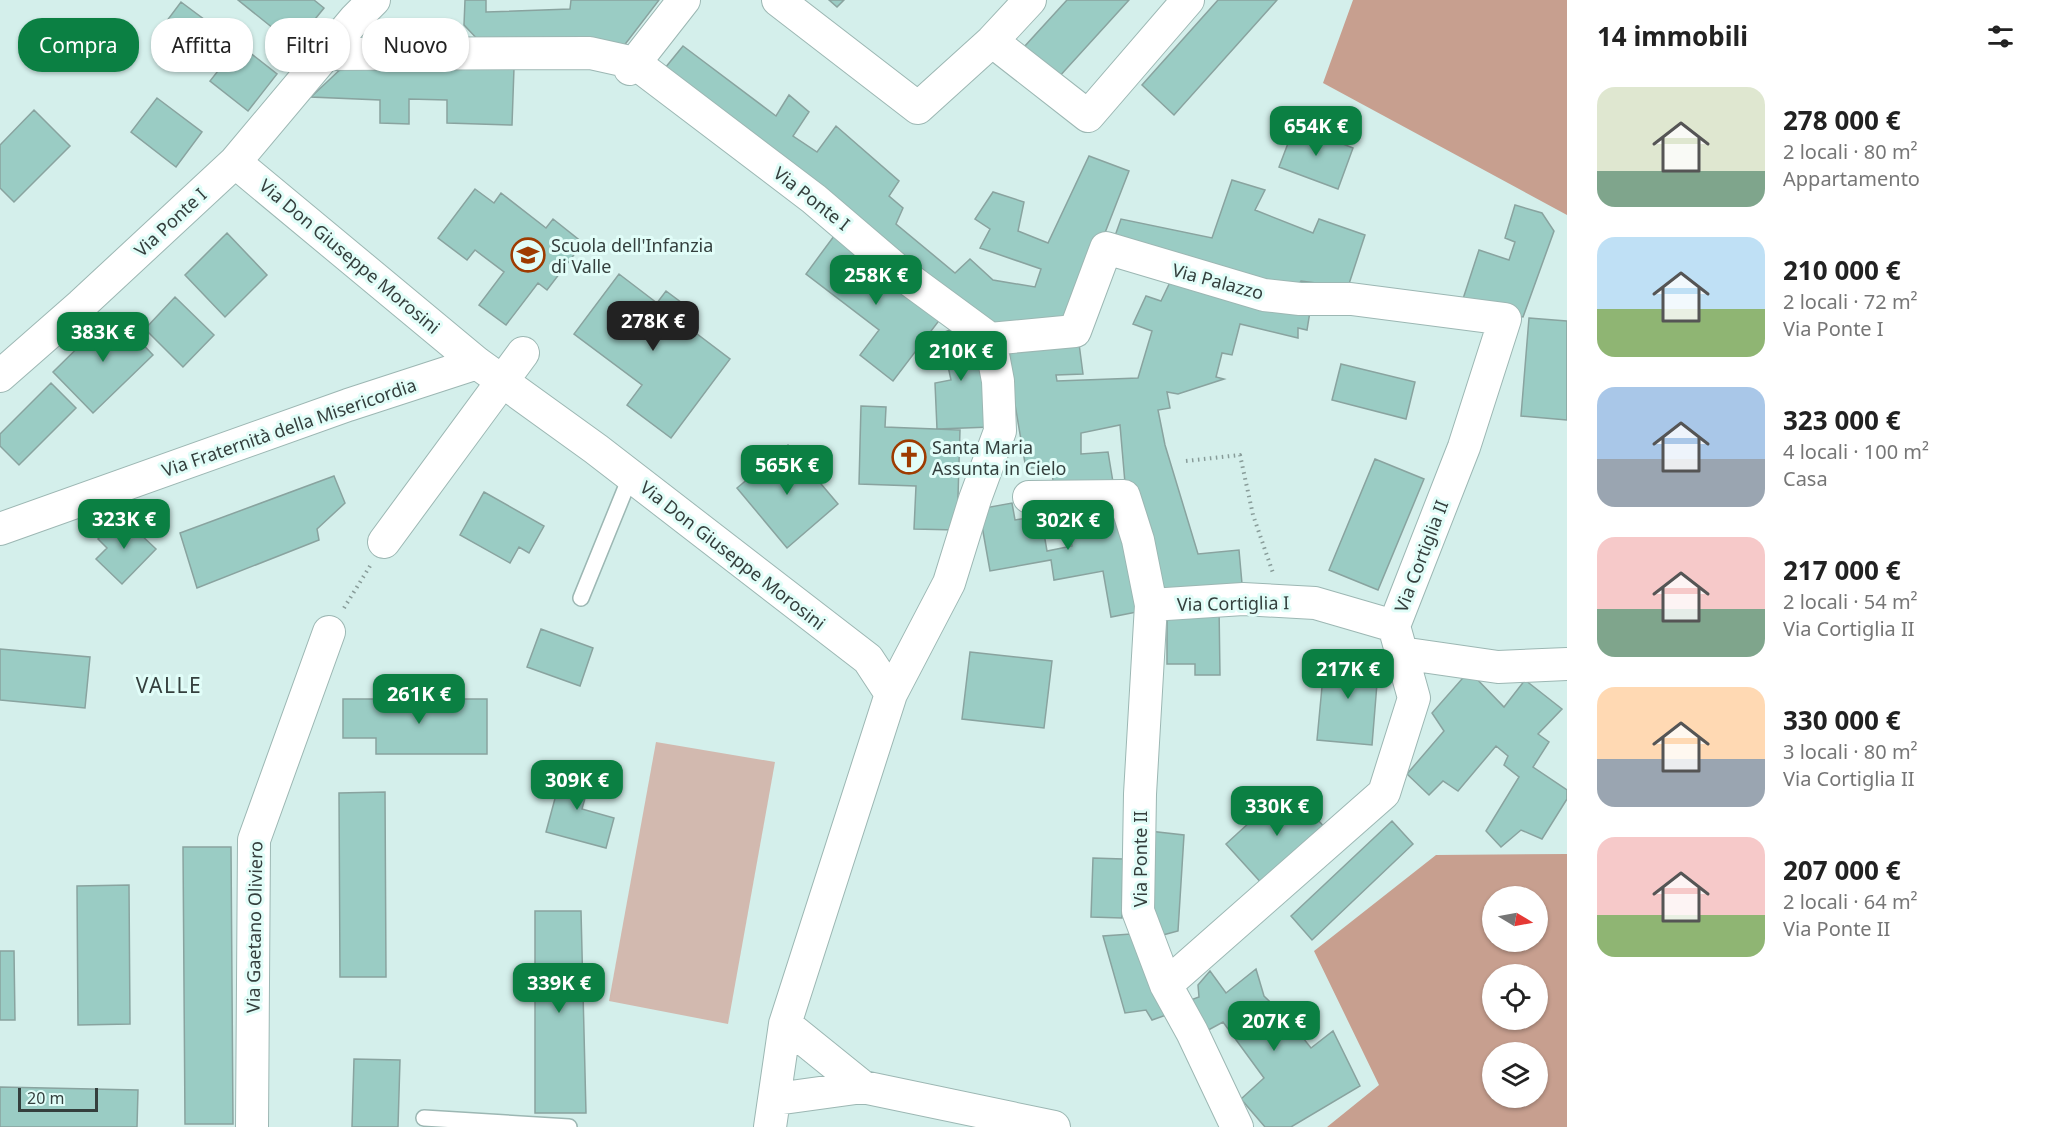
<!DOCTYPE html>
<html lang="it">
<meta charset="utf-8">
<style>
:root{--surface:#fff;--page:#f2f2f2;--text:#222;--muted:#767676;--accent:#0b8043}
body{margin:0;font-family:"Noto Sans",sans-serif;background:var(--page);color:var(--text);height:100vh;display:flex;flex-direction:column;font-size:22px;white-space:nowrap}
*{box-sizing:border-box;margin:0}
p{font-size:20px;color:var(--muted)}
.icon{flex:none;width:33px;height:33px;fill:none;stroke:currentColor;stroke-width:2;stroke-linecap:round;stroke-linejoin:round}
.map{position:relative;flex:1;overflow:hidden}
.side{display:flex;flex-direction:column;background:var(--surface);width:480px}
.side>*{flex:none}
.top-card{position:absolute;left:18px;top:18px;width:570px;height:54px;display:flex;gap:12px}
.needle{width:39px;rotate:100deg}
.buttons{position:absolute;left:1482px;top:886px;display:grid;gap:12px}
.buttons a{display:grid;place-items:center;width:66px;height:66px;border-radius:50%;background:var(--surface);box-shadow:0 2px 4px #0004;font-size:30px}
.scale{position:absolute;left:18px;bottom:15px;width:80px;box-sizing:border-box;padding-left:6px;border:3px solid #343f3d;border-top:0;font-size:16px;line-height:21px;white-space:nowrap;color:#343f3d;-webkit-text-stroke:4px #e1fdf8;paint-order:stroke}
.price{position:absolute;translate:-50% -51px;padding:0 14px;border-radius:12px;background:var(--accent);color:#fff;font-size:20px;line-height:39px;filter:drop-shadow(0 2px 3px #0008)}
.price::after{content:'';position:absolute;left:50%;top:36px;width:18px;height:14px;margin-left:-9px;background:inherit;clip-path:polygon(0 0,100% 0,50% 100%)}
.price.active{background:#222;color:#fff}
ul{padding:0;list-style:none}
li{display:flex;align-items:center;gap:18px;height:150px;padding:0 30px}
li span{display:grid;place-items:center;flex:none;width:168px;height:120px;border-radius:18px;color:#555}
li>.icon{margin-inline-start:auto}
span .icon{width:72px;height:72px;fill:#fffc;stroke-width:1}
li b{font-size:26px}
h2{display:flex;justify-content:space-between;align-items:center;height:72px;padding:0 30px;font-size:26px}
.tag{padding:0 21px;border-radius:24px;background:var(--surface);box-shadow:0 2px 4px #0004;font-size:21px;line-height:54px}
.tag.active{background:var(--accent);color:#fff}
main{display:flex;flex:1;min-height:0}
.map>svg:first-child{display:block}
.green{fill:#d2b9af}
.forest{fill:#c79f8f;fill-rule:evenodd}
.building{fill:#9accc4;stroke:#89a39f;stroke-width:1.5}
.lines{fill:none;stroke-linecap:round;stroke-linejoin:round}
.lane-casing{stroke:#9cb7b3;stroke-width:18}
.street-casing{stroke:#9cb7b3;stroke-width:34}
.path{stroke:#889c99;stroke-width:4;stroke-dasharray:1.5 4.5;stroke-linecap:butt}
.lane{stroke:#fff;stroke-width:15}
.street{stroke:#fff;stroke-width:32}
.labels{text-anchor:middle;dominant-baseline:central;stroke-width:6;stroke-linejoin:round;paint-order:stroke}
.street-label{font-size:18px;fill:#343f3d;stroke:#e1fdf8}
.poi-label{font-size:18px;fill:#343f3d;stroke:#e1fdf8;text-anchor:start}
.quarter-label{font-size:21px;letter-spacing:1.5px;fill:#343f3d;stroke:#e1fdf8}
</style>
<main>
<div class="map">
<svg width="1567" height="1127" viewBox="0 0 1567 1127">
<rect width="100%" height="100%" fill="#d4efeb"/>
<path class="green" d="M656,742L775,762L728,1024L609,1001Z"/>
<path class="forest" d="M1353,0H1567V215L1323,83Z
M1567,854V1127H1327L1379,1085L1314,951L1436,855ZM1492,897H1538V942H1492ZM1492,975H1538V1020H1492ZM1492,1053H1538V1098H1492Z"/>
<path class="building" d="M238,0H314L324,8L294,45Z
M465,0H486V12L570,9L571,0H659L623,47L483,45L464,25Z
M829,0H844L837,7Z
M1067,0H1129L1058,78L1024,47Z
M1218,0H1277L1174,115L1142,85Z
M181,2L213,26L186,62L154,38Z
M239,44L277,74L248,111L210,81Z
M683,46L776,116L789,95L809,112L793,136L817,152L836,126L899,181L889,196L903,208L896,224L955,273L970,259L993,280L1035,287L1041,269L980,248L990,229L975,219L993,192L1024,202L1018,231L1048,243L1089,156L1129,171L1068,328H983L661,73Z
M346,64L514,68L512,125L447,123V100L409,99V124L380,123V100L311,97Z
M157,98L202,132L176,167L131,132Z
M34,110L70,146L14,202L0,188V145Z
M1295,125L1353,148L1338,189L1279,167Z
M1232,180L1265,190L1255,210L1313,233L1319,219L1365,235L1348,287L1301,281L1292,294L1111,247L1121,219L1212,238Z
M475,189L494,203L501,193L546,228L553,219L583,243L547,290L538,283L506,325L479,305L504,272L475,250L467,260L438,238Z
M1515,205L1542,213L1554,231L1523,317L1461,305L1479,250L1509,260L1515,242L1505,238Z
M227,233L267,275L225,317L185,275Z
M834,236L941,318L893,381L860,355L879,330L806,274Z
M619,274L657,303L666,291L686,306L676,318L730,359L671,438L627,405L642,385L574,334Z
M1172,278L1311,305L1307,330L1298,328V338L1240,324L1232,355L1222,353L1216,377L1224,379L1178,394L1167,392L1170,408L1158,410L1165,445L1198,554L1239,550L1243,595L1168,598L1125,483L1120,425L1081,433V454L1108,452L1113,482L1054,489L1051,465L1026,469L1005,346L1078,336L1083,374L1056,375L1057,381L1138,378L1152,331L1133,324L1146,296L1161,301Z
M175,297L214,335L183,367L145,329Z
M113,313L153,355L93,413L53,372Z
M1529,318L1567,321V420L1521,416Z
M960,326L983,350L991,427L937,429L935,383L951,380L946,357L932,361L925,340Z
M1341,364L1415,382L1406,419L1332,400Z
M51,383L76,408L19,465L0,446V434Z
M861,406L886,407L885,427L960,430L957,530L914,529L916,486L859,484Z
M788,445L838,504L787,548L737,488Z
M1375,459L1424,479L1378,590L1329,570Z
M334,476L345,503L317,529L319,540L197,588L180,533Z
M484,492L544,526L529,553L519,547L510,563L460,535Z
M1012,503L1015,520L1041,516L1047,551L1072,546L1068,520L1124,510L1142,611L1111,617L1103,571L1054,580L1051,560L990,571L979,509Z
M120,515L156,549L122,584L96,559L107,548L98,539Z
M1219,605L1220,675H1195V664H1167V606Z
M541,629L593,648L580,686L527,667Z
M0,649L90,657L85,708L0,700Z
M970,652L1052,661L1044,728L962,719Z
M1325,655L1379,659L1372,745L1317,740Z
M1469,671L1504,707L1525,680L1562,709L1538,734L1549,742L1533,767L1567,790V799L1542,839L1521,830L1501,847L1486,831L1519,777L1504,765L1508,756L1496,746L1458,791L1443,781L1429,795L1407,774L1444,731L1432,713Z
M343,699H487V754H376V738H343Z
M564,765L592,773L582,809L614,818L606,848L546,832Z
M1288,787L1327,830L1265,887L1226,844Z
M385,792L386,977H340L339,793Z
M1392,821L1413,844L1312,940L1291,916Z
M1149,831L1184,835L1178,931L1159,936L1146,910Z
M183,847H231L233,1124H185Z
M1093,858L1123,859L1122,918L1091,917Z
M129,885L130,1024L78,1025L77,886Z
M535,911H581L586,1113H535Z
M1131,934L1169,1014L1152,1020L1146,1010L1125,1013L1103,936Z
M0,951H14L15,1020H0Z
M1256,969L1264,996L1288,1019L1311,1048L1333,1031L1360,1086L1291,1127H1265L1241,1099L1264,1078L1223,1022L1201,1034L1177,1005L1199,997L1198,985L1210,971L1226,993Z
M354,1059L400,1060L398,1127H352Z
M0,1087L138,1090L137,1127H0Z"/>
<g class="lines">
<g class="lane-casing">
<path id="lane" d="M581,598L631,475
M424,1118L569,1127"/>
</g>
<g class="street-casing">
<path id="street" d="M778,0L918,108L992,41L1030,0
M992,41L1088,116L1188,0
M326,54L590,53L635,63L814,199L903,275L990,339L998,381L1000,431L975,499L949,583L891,694
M630,69L684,0
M235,162L477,363L596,449L868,659L891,694L785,1024L770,1127
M990,339L1075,331L1106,248L1264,295L1300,299H1351L1505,319L1464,447L1394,626L1414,698L1384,793L1166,985
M0,376L81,305L235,162L355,19L374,0
M1029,497L1124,496L1138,540L1151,605L1140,794L1138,911L1166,985L1192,1032L1237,1127
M0,529L348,405L477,363
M384,542L523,353
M1151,605L1243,599L1315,603L1394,626
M1401,653L1498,667L1567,664
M863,1087L1054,1127
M776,1099L863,1087L785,1024
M252,1127L254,840L329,632"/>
</g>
<path class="path" d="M1186,461L1240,455L1253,515L1273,573
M344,608L370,566"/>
<use href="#lane" class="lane"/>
<use href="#street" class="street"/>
</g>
<defs>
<g id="school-ring" transform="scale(1.725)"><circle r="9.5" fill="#e1fdf8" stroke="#9e3b00" stroke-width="1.5"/><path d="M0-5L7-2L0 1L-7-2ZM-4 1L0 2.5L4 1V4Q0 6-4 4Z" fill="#9e3b00"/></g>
<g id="church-ring" transform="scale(1.725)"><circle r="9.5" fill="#e1fdf8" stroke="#9e3b00" stroke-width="1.5"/><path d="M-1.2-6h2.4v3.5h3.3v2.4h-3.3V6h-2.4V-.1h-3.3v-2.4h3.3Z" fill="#9e3b00"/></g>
</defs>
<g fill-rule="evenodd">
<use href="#school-ring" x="528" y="255"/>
<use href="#church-ring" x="909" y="457"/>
</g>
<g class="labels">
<g class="street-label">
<text transform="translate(812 198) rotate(38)">Via Ponte I</text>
<text transform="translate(170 222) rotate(-43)">Via Ponte I</text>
<text transform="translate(350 256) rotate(40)">Via Don Giuseppe Morosini</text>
<text transform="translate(1218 281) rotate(15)">Via Palazzo</text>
<text transform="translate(289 427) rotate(-19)">Via Fraternità della Misericordia</text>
<text transform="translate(733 555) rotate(38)">Via Don Giuseppe Morosini</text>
<text transform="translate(1421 556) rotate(-69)">Via Cortiglia II</text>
<text transform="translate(1233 603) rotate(-1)">Via Cortiglia I</text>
<text transform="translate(1140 859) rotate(-90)">Via Ponte II</text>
<text transform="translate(254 927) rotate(-89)">Via Gaetano Oliviero</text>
</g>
<g class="poi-label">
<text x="551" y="245">Scuola dell'Infanzia<tspan x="551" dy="21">di Valle</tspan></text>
<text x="932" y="447">Santa Maria<tspan x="932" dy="21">Assunta in Cielo</tspan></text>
</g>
<g class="quarter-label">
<text x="169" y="685">VALLE</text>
</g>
</g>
</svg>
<div class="buttons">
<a><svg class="needle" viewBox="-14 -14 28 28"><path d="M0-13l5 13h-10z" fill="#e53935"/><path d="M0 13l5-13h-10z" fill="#767676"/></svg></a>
<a><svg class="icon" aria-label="locate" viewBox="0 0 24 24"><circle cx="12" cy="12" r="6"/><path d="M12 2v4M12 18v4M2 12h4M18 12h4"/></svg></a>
<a><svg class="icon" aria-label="layers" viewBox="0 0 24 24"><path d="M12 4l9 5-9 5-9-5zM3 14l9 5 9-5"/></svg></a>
</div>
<div class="scale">20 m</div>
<b class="price" style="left:1316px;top:157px">654K €</b>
<b class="price" style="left:876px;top:306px">258K €</b>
<b class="price active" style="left:653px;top:352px">278K €</b>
<b class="price" style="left:103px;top:363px">383K €</b>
<b class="price" style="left:961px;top:382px">210K €</b>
<b class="price" style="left:787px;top:496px">565K €</b>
<b class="price" style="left:124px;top:550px">323K €</b>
<b class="price" style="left:1068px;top:551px">302K €</b>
<b class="price" style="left:1348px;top:700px">217K €</b>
<b class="price" style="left:419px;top:725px">261K €</b>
<b class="price" style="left:577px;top:811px">309K €</b>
<b class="price" style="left:1277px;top:837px">330K €</b>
<b class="price" style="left:559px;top:1014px">339K €</b>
<b class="price" style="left:1274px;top:1052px">207K €</b>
<div class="top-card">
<a class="tag active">Compra</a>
<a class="tag">Affitta</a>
<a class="tag">Filtri</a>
<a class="tag">Nuovo</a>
</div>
</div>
<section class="side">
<h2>14 immobili<svg class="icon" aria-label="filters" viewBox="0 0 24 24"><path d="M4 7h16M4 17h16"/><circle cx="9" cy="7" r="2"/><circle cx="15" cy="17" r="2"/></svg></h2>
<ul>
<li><span style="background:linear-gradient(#dfe7d0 70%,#7fa58c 0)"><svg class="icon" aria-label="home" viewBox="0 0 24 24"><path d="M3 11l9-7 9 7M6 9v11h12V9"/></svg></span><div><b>278 000 €</b><p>2 locali · 80 m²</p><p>Appartamento</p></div></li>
<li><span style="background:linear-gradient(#bfe0f5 60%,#8fb573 0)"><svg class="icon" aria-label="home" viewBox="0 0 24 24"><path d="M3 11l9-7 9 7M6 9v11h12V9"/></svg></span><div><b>210 000 €</b><p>2 locali · 72 m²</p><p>Via Ponte I</p></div></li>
<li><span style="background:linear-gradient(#a9c7e8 60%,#9aa5b1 0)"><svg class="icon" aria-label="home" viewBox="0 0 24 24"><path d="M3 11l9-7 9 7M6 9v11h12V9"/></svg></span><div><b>323 000 €</b><p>4 locali · 100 m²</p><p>Casa</p></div></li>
<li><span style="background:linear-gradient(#f6c9c9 60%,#7fa58c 0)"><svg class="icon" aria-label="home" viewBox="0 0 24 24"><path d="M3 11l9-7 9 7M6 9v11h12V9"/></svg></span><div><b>217 000 €</b><p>2 locali · 54 m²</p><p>Via Cortiglia II</p></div></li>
<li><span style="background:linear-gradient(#ffd9b3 60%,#9aa5b1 0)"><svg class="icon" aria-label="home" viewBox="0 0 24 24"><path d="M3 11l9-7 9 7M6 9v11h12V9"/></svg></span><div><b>330 000 €</b><p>3 locali · 80 m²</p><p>Via Cortiglia II</p></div></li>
<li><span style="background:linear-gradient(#f6c9c9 65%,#8fb573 0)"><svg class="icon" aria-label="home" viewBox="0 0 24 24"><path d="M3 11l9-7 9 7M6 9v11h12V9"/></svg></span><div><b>207 000 €</b><p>2 locali · 64 m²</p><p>Via Ponte II</p></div></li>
</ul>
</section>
</main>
